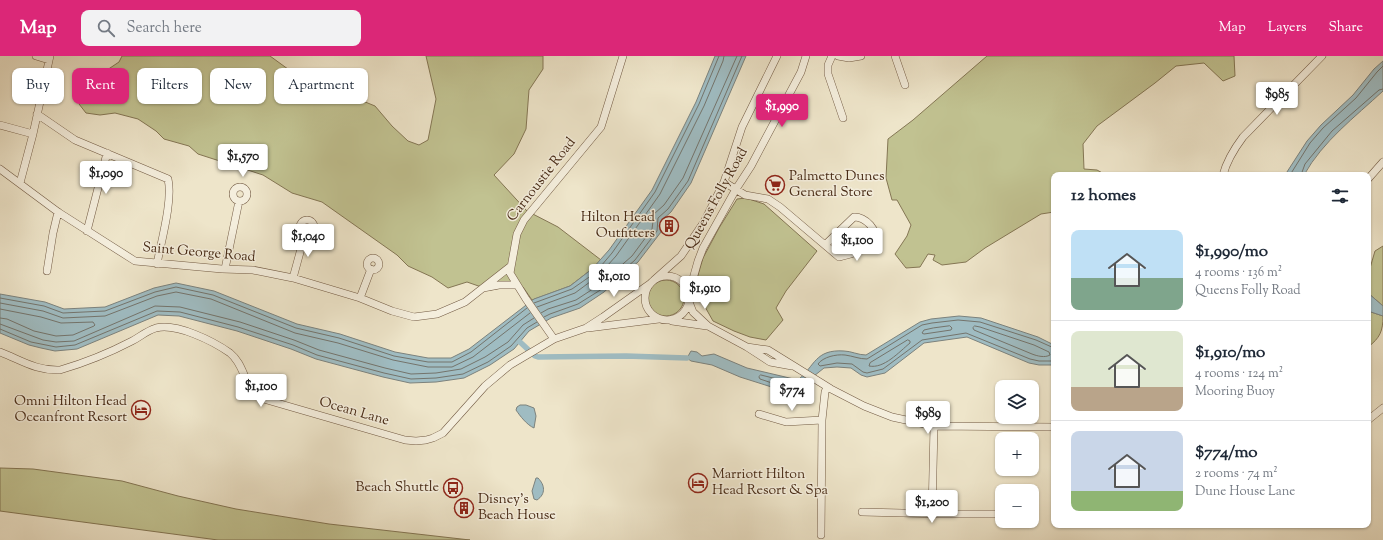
<!DOCTYPE html>
<meta charset="utf-8">
<style>
:root{--surface:#fff;--page:#f2f2f3;--text:#1f2937;--muted:#747a83;--line:#e0e1e3;--accent:#db2777}
body{margin:0;font-family:"Sorts Mill Goudy",serif;background:var(--page);color:var(--text);height:100vh;display:flex;flex-direction:column;font-size:15px;white-space:nowrap}
*{box-sizing:border-box;margin:0}
p{font-size:13px;color:var(--muted)}
.icon{flex:none;width:22px;height:22px;fill:none;stroke:currentColor;stroke-width:2;stroke-linecap:round;stroke-linejoin:round}
.map{position:relative;flex:1;overflow:hidden}
.side{position:absolute;left:1051px;top:116px;width:320px;height:356px;display:flex;flex-direction:column;background:var(--surface);border-radius:8px;box-shadow:0 1px 3px #0004}
.side>*{flex:none}
.banner{position:absolute;left:12px;top:12px;width:380px;height:36px;display:flex;gap:8px}
.buttons{position:absolute;left:995px;top:324px;display:grid;gap:8px}
.buttons a{display:grid;place-items:center;width:44px;height:44px;border-radius:8px;background:var(--surface);box-shadow:0 1px 3px #0004;font-size:20px}
.price{position:absolute;translate:-50% -34px;padding:0 9px;border-radius:4px;background:#fff;color:#222;font-size:13px;line-height:26px;filter:drop-shadow(0 1px 2px #0008)}
.price::after{content:'';position:absolute;left:50%;top:24px;width:12px;height:9px;margin-left:-6px;background:inherit;clip-path:polygon(0 0,100% 0,50% 100%)}
.price.selected{background:var(--accent);color:#fff}
ul{padding:0;list-style:none}
li{display:flex;align-items:center;gap:12px;height:100px;padding:0 20px}
li+li{border-top:1px solid var(--line)}
li span{display:grid;place-items:center;flex:none;width:112px;height:80px;border-radius:8px;color:#555}
li>.icon{margin-inline-start:auto}
span .icon{width:48px;height:48px;fill:#fffc;stroke-width:1}
li b{font-size:17px}
h2{display:flex;justify-content:space-between;align-items:center;height:48px;padding:0 20px;font-size:17px}
.tag{padding:0 14px;border-radius:8px;background:var(--surface);box-shadow:0 1px 3px #0004;font-size:14px;line-height:36px}
.tag.selected{background:var(--accent);color:#fff}
header{display:flex;align-items:center;gap:24px;box-sizing:border-box;height:56px;padding:0 20px;background:var(--accent);color:#fff}
header strong{font-size:19px}
nav{display:flex;gap:22px;margin-inline-start:auto;font-size:14px}
.search{width:280px;height:36px;background:var(--page);display:flex;align-items:center;gap:10px;box-sizing:border-box;padding:0 14px;border-radius:8px;color:var(--muted);font-size:15px}
.map>svg:first-child{display:block}
.green{fill:#c1c291;stroke:#847654}
.water{fill:#9fbcc2;stroke:#7c827d}
.lines{fill:none;stroke-linecap:round;stroke-linejoin:round}
.shore{stroke:#74746c;stroke-width:1}
.canal{stroke:#9fbcc2;stroke-width:5.5}
.minor-casing{stroke:#725a43;stroke-width:8}
.minor{stroke:#f4eedd;stroke-width:7}
.labels{text-anchor:middle;dominant-baseline:central;stroke-width:3;stroke-linejoin:round;paint-order:stroke}
.poi-label{font-size:14px;fill:#482b16;stroke:#f4eedd;text-anchor:start}
.street-label{font-size:14px;fill:#482b16;stroke:#f4eedd}
</style>
<header>
<strong>Map</strong>
<div class="search"><svg class="icon" aria-label="search" viewBox="0 0 24 24"><circle cx="10" cy="10" r="6"/><path d="M15 15l6 6"/></svg>Search here</div>
<nav><a>Map</a><a>Layers</a><a>Share</a></nav>
</header>
<div class="map">
<svg width="1383" height="484" viewBox="0 0 1383 484">
<rect width="100%" height="100%" fill="#eee5ca"/>
<filter id="stains"><feTurbulence type="fractalNoise" baseFrequency=".005" numOctaves="4"/><feColorMatrix values="0 0 0 0 .2 0 0 0 0 .09 0 0 0 0 .02 0 0 0 .5 -.17"/></filter>
<radialGradient id="worn" r=".72"><stop offset=".6" stop-color="#630" stop-opacity="0"/><stop offset="1" stop-color="#630" stop-opacity=".3"/></radialGradient>
<path class="green" d="M122,0H270L292,16L375,50L392,70L408,85L419,89L428,84L436,43L426,0H543V13L529,34L526,73L514,98L494,119L527,155L558,171L601,204L592,213L570,230L532,244L523,231L501,232L490,234L467,226L448,232L432,221L408,210L397,199L322,146L292,137L263,119L198,98L189,90L164,83L156,75L138,63L115,57L100,59L86,57L79,48L95,22L119,6Z
M987,0H1234L1235,20L1223,25L1204,7L1176,10L1155,27L1097,70L1083,88L1084,113L1097,114L1106,119H1054V156L1041,158L985,192L966,206L942,209L933,204L935,199L928,198L920,211L906,212L895,198L907,180L911,169L897,144H892L886,122L888,83L913,64Z
M746,142L764,148L817,195L786,235L776,252L783,264L766,284L750,281L734,275L713,265L704,249L697,234L696,226L703,202L719,172L737,143Z
M1383,190V250L1368,237V219L1375,195Z
M648 242a18 18 0 1 1 36 0a18 18 0 1 1-36 0Z
M1368,255L1383,260C1383,275 1380,282 1368,291Z
M0,412L33,413L122,425L178,440L236,453L329,468L470,484H218L0,455Z"/>
<path class="water" d="M715,0H746L691,127L671,156L662,164L661,176L638,206L604,236L580,252L551,262L529,275L514,293L490,309L464,322L436,326L410,327L383,321L316,303L291,293L237,275L179,260L158,259L77,293L55,295L41,292L29,289L0,277V238L45,246L64,253L105,251L154,232L176,227L214,235L297,268L340,278L395,296L428,302H451L469,293L534,243L570,230L592,213L609,194L652,134L696,46Z
M1383,5V35C1355,61 1323,85 1304,119H1285L1307,85L1321,69L1353,39L1374,13Z
M1368,237L1383,250V260L1368,255Z
M959,260L981,262L1038,281L1054,289V309H1039L1029,307L967,281L924,287L885,317L867,321L861,319L851,312L837,311L824,312L814,320L806,337L800,340L740,321L712,309L691,305L687,302L691,295L697,296L702,300L714,298L747,312L798,324C815,310 815,293 844,295C851,295 858,299 866,299L920,266L931,263Z
M520,349H526L534,352L536,360L534,372C527,369 520,360 516,354L517,351Z
M536,422H538C545,429 546,438 537,444L534,443L532,435Z"/>
<g class="lines">
<path class="shore" d="M1290,119L1310,87L1323,72L1356,42L1377,16L1383,10
M1301,119L1305,108L1332,75L1379,34L1383,33
M0,242L44,250L63,257L105,255L155,236L176,231L213,239L296,272L339,282L394,300L428,306H452L471,296L527,252
M0,247L43,255L63,262L105,260L157,240L176,236L211,243L295,277L338,287L393,304L428,311H452L473,301L530,257
M534,247L572,233L595,217L612,197L655,136L699,48L719,0
M537,251L575,237L598,220L616,200L660,138L704,50L723,5L724,0
M0,253L41,261L61,267L93,266L95,269L94,270L73,279L56,280L34,275L7,263L0,262
M541,257L548,253L576,244L599,229L632,200L652,173L654,158L664,149L683,122L737,0
M544,261L550,258L578,248L602,233L635,204L657,175L658,162L668,153L688,125L742,0
M0,268L43,284L56,286L74,285L155,250L180,251L240,266L294,284L319,294L385,312L411,318L436,317L461,313L485,301L508,286L523,269L534,262
M950,270L952,272L951,274L924,278L922,277L924,274L933,272Z
M975,270L980,271L1034,289L1049,296L1050,299C1045,302 1037,300 1032,298L974,274L973,272Z
M0,273L31,286L56,291L75,289L157,255L180,256L238,271L293,289L317,299L384,317L411,323L436,322L463,318L488,306L511,290L527,272L537,266
M908,284L910,285V287C899,296 884,313 869,310L870,307Z
M1054,292L1036,284L980,266L958,264L932,267L922,269L867,303C859,303 853,300 845,299C836,298 823,301 818,308L820,310L837,307L852,308L863,316L867,317L883,313L922,284L966,277L1030,303L1039,305H1054
M761,319L797,328L804,325L806,327L803,334L799,336L760,323L759,321Z"/>
<path class="canal" d="M520,286L535,300L538,301L626,300L687,302"/>
<g class="minor-casing">
<path id="minor" d="M36,0L49,4
M832,0L828,9V18L843,62
M838,0L849,2L861,0
M895,0L905,29
M37,58L75,84L168,123C173,144 161,186 157,208
M0,69L33,78
M0,113L58,156L135,205L222,213L253,214L293,222L360,242L392,255L414,261L437,258L465,246L511,210
M1223,119C1227,104 1234,93 1243,81L1322,0
M1368,123L1383,106
M724,126L745,139L768,143L780,151L839,201C848,199 866,194 873,186C881,175 864,160 854,161L825,189
M20,127L33,78L50,0
M233 138a7 7 0 1 1 14 0a7 7 0 1 1-14 0Z
M300 171a7 7 0 1 1 14 0a7 7 0 1 1-14 0Z
M87,175L107,97
M367 208a6 6 0 1 1 12 0a6 6 0 1 1-12 0Z
M225,213L239,145
M47,215L53,177L58,156
M645 242a22 22 0 1 1 44 0a22 22 0 1 1-44 0Z
M293,222L305,178
M654,224L681,200L704,166L724,126L742,71L777,0
M483,232L499,229H517
M689,237L698,205L703,192L736,133L751,110L801,16L806,0
M360,242L371,213
M689,246L693,256L708,270L747,291L770,306L792,310
M672,265L707,270
M588,272L659,263
M554,283L526,243L510,217L517,178L524,164L601,71L623,0
M747,291L768,294L831,333L864,350L892,361L934,370L1054,371
M0,296C21,304 36,315 60,314C84,307 109,297 132,285C140,281 146,275 156,272C177,267 213,285 230,297C245,309 244,331 260,342L405,384L416,385L426,384L433,382L443,377L485,330L510,309L554,283L586,272L603,261L651,227
M759,358L786,366L822,364
M1368,364L1383,352
M862,456L943,458H1002
M932,458L934,370
M821,479L822,364L825,336L827,331"/>
</g>
<use href="#minor" class="minor"/>
</g>
<defs>
<g id="supermarket-ring" transform="scale(1)"><circle r="9.5" fill="#f4eedd" stroke="#8f2418" stroke-width="1.5"/><path d="M-6-5.5h2.5l.6 2H6L4.5 2H-2.5L-4.4-4H-6ZM-1.5 3.2a1.3 1.3 0 1 0 .1 0ZM3 3.2a1.3 1.3 0 1 0 .1 0Z" fill="#8f2418"/></g>
<g id="building-ring" transform="scale(1)"><circle r="9.5" fill="#f4eedd" stroke="#8f2418" stroke-width="1.5"/><path d="M-4-6H4V6H1V3H-1V6H-4ZM-2.5-4.3h1.7v1.8h-1.7ZM.8-4.3h1.7v1.8H.8ZM-2.5-1h1.7V.8h-1.7ZM.8-1h1.7V.8H.8Z" fill="#8f2418"/></g>
<g id="hotel-ring" transform="scale(1)"><circle r="9.5" fill="#f4eedd" stroke="#8f2418" stroke-width="1.5"/><path d="M-6-4.5h1.5V1H6V5H4.5V3h-9V5H-6ZM-4 0a1.8 1.8 0 1 1 3.6 0ZM.5 0V-2.5h3Q6-2.5 6 0Z" fill="#8f2418"/></g>
<g id="bus-ring" transform="scale(1)"><circle r="9.5" fill="#f4eedd" stroke="#8f2418" stroke-width="1.5"/><path d="M-5-6H5V4H4V6H2V4H-2V6H-4V4H-5ZM-3.5-4V0h7V-4ZM-3.5 1.2v1.5H-2V1.2ZM2 1.2v1.5H3.5V1.2Z" fill="#8f2418"/></g>
</defs>
<g fill-rule="evenodd">
<use href="#supermarket-ring" x="775" y="129"/>
<use href="#building-ring" x="669" y="170"/>
<use href="#hotel-ring" x="141" y="354"/>
<use href="#hotel-ring" x="698" y="427"/>
<use href="#bus-ring" x="453" y="432"/>
<use href="#building-ring" x="464" y="452"/>
</g>
<g class="labels">
<g class="poi-label">
<text x="789" y="121">Palmetto Dunes<tspan x="789" dy="16">General Store</tspan></text>
<text x="655" y="162" text-anchor="end">Hilton Head<tspan x="655" dy="16">Outfitters</tspan></text>
<text x="127" y="346" text-anchor="end">Omni Hilton Head<tspan x="127" dy="16">Oceanfront Resort</tspan></text>
<text x="712" y="419">Marriott Hilton<tspan x="712" dy="16">Head Resort &amp; Spa</tspan></text>
<text x="439" y="432" text-anchor="end">Beach Shuttle</text>
<text x="478" y="444">Disney's<tspan x="478" dy="16">Beach House</tspan></text>
</g>
<g class="street-label">
<text transform="translate(542 124) rotate(-52)">Carnoustie Road</text>
<text transform="translate(717 143) rotate(-61)">Queens Folly Road</text>
<text transform="translate(199 197) rotate(5)">Saint George Road</text>
<text transform="translate(354 356) rotate(16)">Ocean Lane</text>
</g>
</g>
<rect width="100%" height="100%" filter="url(#stains)"/>
<rect width="100%" height="100%" fill="url(#worn)"/>
</svg>
<div class="buttons">
<a><svg class="icon" aria-label="layers" viewBox="0 0 24 24"><path d="M12 4l9 5-9 5-9-5zM3 14l9 5 9-5"/></svg></a>
<a>+</a>
<a>−</a>
</div>
<b class="price" style="left:1277px;top:60px">$985</b>
<b class="price selected" style="left:782px;top:72px">$1,990</b>
<b class="price" style="left:243px;top:122px">$1,570</b>
<b class="price" style="left:106px;top:139px">$1,090</b>
<b class="price" style="left:308px;top:202px">$1,040</b>
<b class="price" style="left:857px;top:206px">$1,100</b>
<b class="price" style="left:614px;top:242px">$1,010</b>
<b class="price" style="left:705px;top:254px">$1,910</b>
<b class="price" style="left:261px;top:352px">$1,100</b>
<b class="price" style="left:792px;top:356px">$774</b>
<b class="price" style="left:928px;top:379px">$989</b>
<b class="price" style="left:932px;top:468px">$1,200</b>
<div class="banner">
<a class="tag">Buy</a>
<a class="tag selected">Rent</a>
<a class="tag">Filters</a>
<a class="tag">New</a>
<a class="tag">Apartment</a>
</div>
<section class="side">
<h2>12 homes<svg class="icon" aria-label="filters" viewBox="0 0 24 24"><path d="M4 7h16M4 17h16"/><circle cx="9" cy="7" r="2"/><circle cx="15" cy="17" r="2"/></svg></h2>
<ul>
<li><span style="background:linear-gradient(#bfe0f5 60%,#7fa58c 0)"><svg class="icon" aria-label="home" viewBox="0 0 24 24"><path d="M3 11l9-7 9 7M6 9v11h12V9"/></svg></span><div><b>$1,990/mo</b><p>4 rooms · 136 m²</p><p>Queens Folly Road</p></div></li>
<li><span style="background:linear-gradient(#dfe7d0 70%,#b9a48a 0)"><svg class="icon" aria-label="home" viewBox="0 0 24 24"><path d="M3 11l9-7 9 7M6 9v11h12V9"/></svg></span><div><b>$1,910/mo</b><p>4 rooms · 124 m²</p><p>Mooring Buoy</p></div></li>
<li><span style="background:linear-gradient(#c9d6e8 75%,#8fb573 0)"><svg class="icon" aria-label="home" viewBox="0 0 24 24"><path d="M3 11l9-7 9 7M6 9v11h12V9"/></svg></span><div><b>$774/mo</b><p>2 rooms · 74 m²</p><p>Dune House Lane</p></div></li>
</ul>
</section>
</div>
